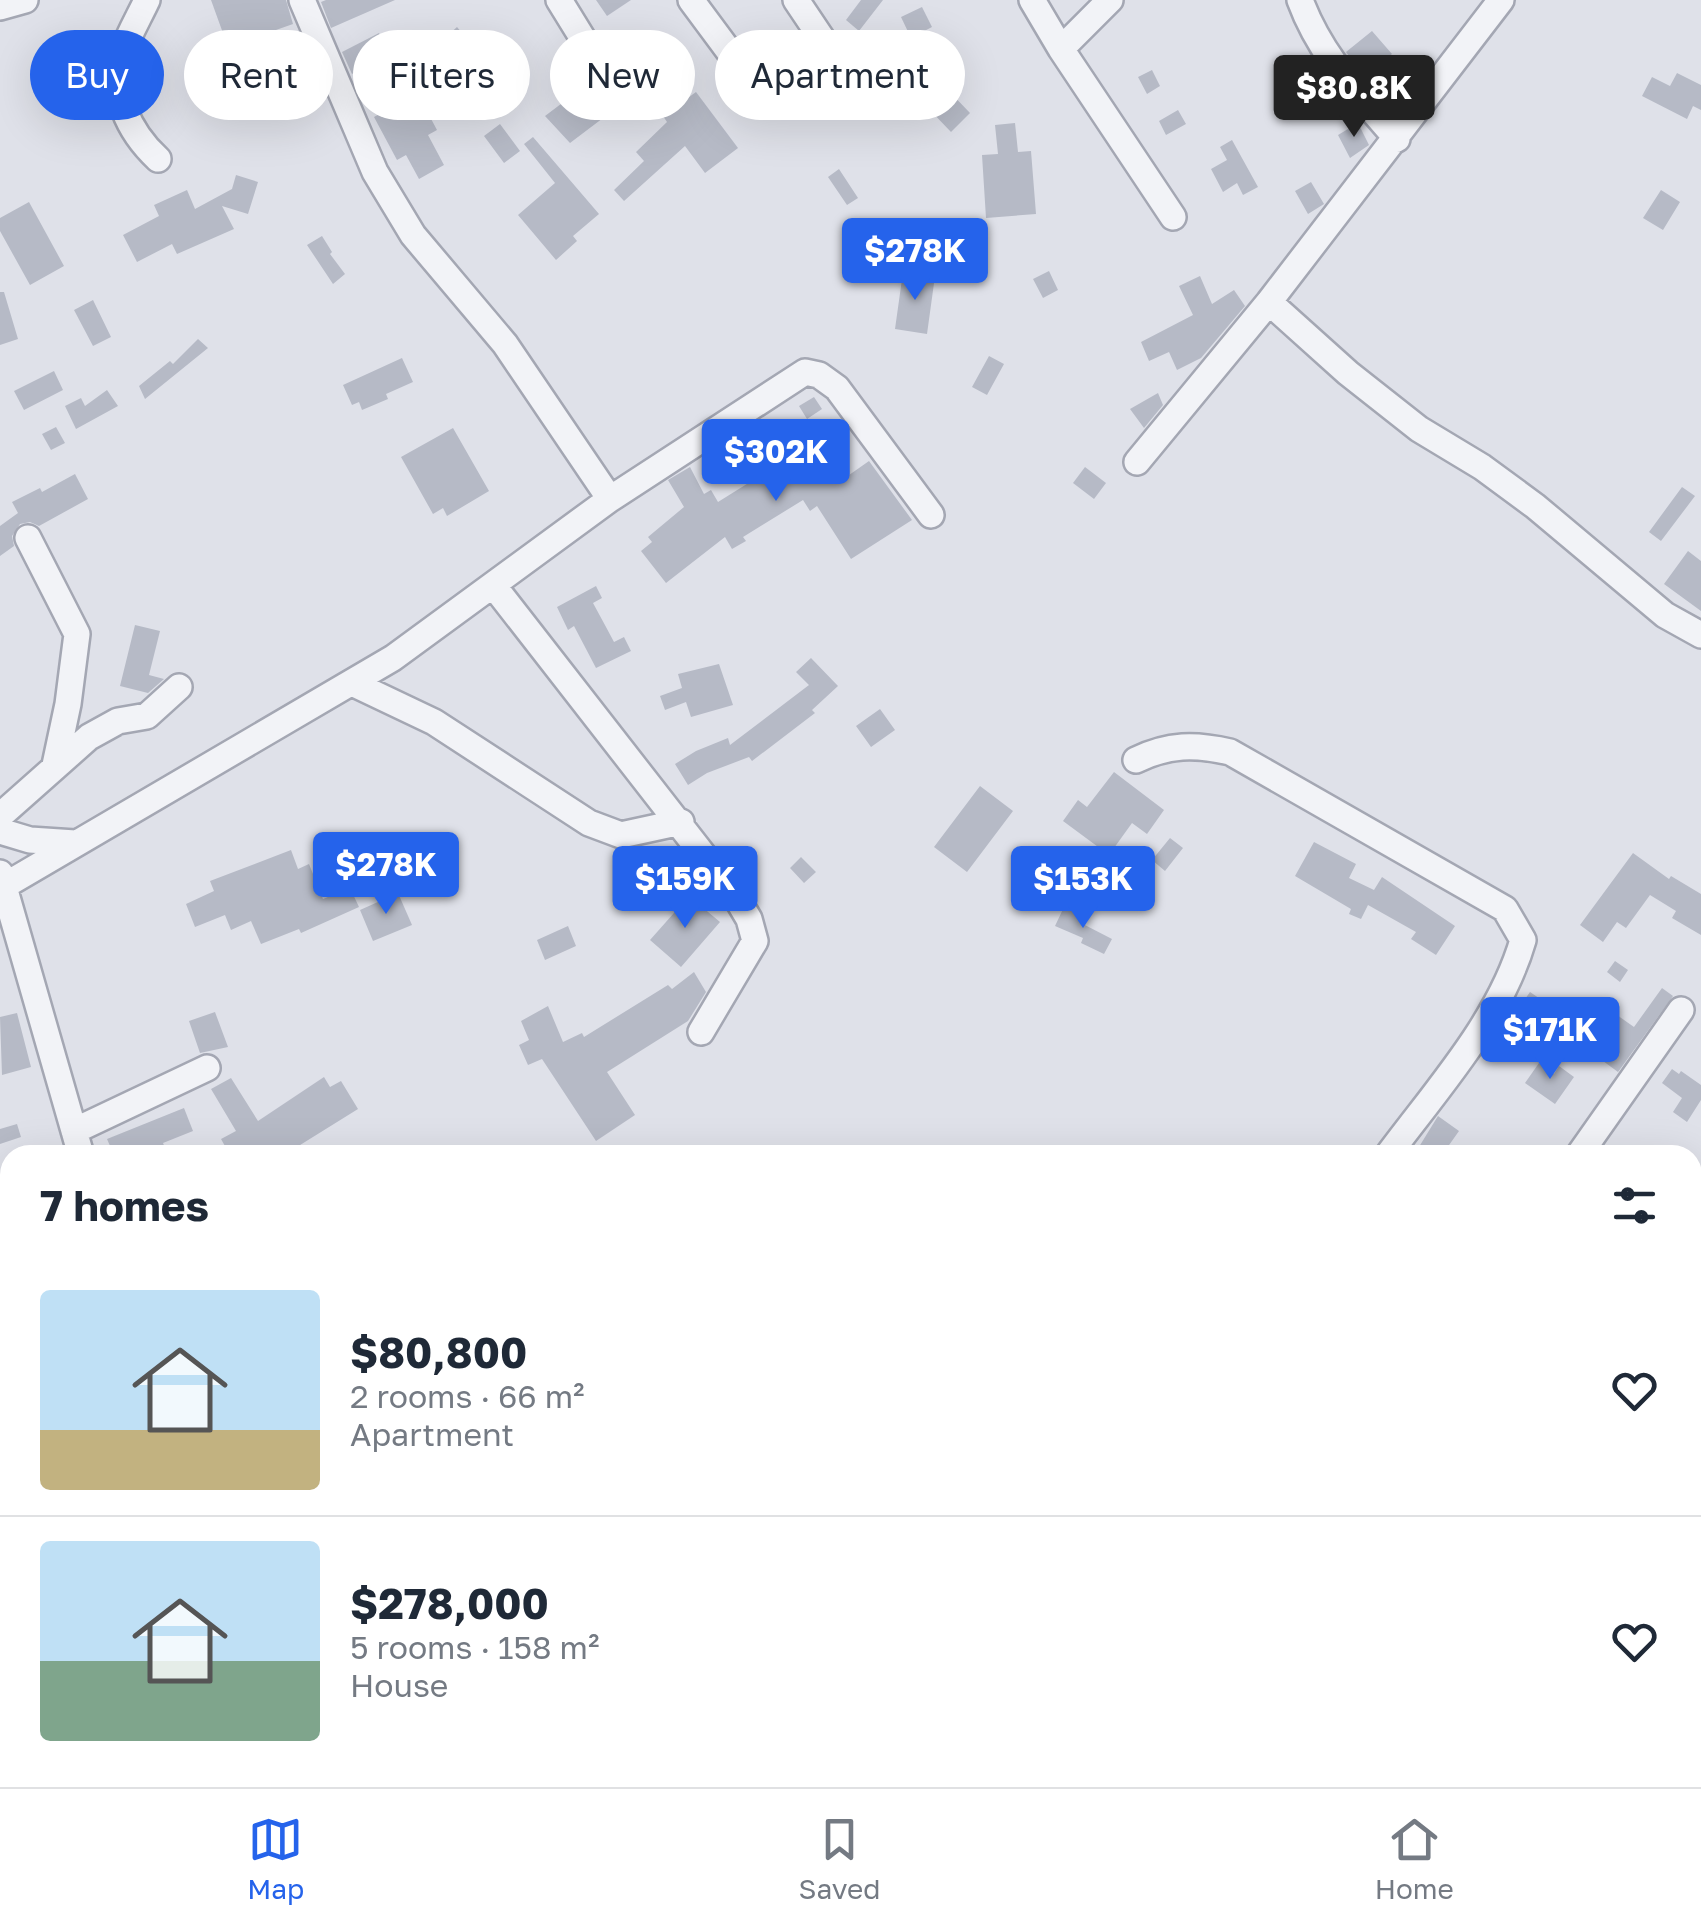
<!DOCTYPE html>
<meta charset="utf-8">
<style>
:root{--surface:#fff;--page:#f2f2f3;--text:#1f2937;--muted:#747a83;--line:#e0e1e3;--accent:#2563eb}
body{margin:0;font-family:"Golos Text",sans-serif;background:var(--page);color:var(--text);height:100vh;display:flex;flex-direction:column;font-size:38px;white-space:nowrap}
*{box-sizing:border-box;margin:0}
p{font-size:32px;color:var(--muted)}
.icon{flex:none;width:55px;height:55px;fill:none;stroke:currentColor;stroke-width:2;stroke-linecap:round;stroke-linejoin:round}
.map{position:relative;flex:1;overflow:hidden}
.details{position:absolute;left:0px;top:1145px;width:1702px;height:642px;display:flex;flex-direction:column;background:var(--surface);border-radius:30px 30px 0 0;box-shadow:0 10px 40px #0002}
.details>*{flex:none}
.top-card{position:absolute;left:30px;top:30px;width:1000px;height:90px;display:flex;gap:20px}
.price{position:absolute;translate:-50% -85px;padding:0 22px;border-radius:10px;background:var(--accent);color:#fff;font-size:32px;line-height:65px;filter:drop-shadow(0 2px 5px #0008)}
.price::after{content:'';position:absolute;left:50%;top:60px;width:30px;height:22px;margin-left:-15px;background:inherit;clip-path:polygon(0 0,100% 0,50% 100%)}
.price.current{background:#222;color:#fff}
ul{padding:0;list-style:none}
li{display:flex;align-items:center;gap:30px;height:250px;padding:0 40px}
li+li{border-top:2px solid var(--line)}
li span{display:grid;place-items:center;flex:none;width:280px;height:200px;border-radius:10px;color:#555}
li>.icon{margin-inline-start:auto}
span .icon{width:120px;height:120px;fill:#fffc;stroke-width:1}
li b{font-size:42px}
h2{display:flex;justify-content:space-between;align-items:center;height:120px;padding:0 40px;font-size:42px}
.pill{padding:0 35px;border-radius:45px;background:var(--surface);box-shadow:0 10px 40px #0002;font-size:35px;line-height:90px}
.pill.current{background:var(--accent);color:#fff}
.dock{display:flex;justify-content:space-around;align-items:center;height:140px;border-top:2px solid var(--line);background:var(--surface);font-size:28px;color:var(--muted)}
.dock a{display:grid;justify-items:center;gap:5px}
.dock .current{color:var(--accent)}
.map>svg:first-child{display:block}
.building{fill:#b6bac6}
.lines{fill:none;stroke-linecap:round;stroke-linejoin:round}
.minor-casing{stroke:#a4a7b3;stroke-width:30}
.minor{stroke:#f2f3f7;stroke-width:25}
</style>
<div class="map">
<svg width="1701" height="1787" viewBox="0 0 1701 1787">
<rect width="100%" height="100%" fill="#dfe1e9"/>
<path class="building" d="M211,0H286L293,24L228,47Z
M326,0H395L331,28L321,2Z
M596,0H631L607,16Z
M861,0H883L859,31L846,20Z
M922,7L932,27L911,38L901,17Z
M457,27L469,41L445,63L432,50Z
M1372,31L1392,54L1365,77L1346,52Z
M379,33L385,44L381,46L413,105L421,100L437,130L428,135L444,165L419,179L406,155L397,160L374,117L383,112L360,69L352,74L342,52Z
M931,54L956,80L947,89L970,113L951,132L928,108L922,114L896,88Z
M1152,70L1160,86L1147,94L1138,77Z
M1677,73L1701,85V110L1693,106L1687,119L1642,96L1652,77L1670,86Z
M590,82L611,112L570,143L545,116Z
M696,92L738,148L705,173L685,146L624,201L614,190L644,161L636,152L667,122L663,116Z
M1178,110L1186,124L1166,135L1159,121Z
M1015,123L1018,152L1031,151L1036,214L986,218L982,155L998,154L995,125Z
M1358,123L1369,145L1350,158L1338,135Z
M500,124L520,151L504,163L484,136Z
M533,137L599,214L573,236L577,241L556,260L518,215L555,183L524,144Z
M1232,140L1258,187L1243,195L1237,183L1223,192L1211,169L1227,160L1220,147Z
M839,169L858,198L847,205L828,177Z
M236,175L258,182L248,214L222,206L234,229L177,254L172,244L137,262L123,235L159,216L154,205L187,190L195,209L232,189Z
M1311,182L1324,204L1308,214L1295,191Z
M1661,190L1680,202L1663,230L1643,218Z
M29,202L64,266L30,285L0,231V218Z
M322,236L332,252L330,254L345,274L333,284L307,245Z
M1049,271L1058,290L1043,298L1033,279Z
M903,272L935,276L927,334L895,329Z
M1200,276L1212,304L1234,290L1245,306L1201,358L1177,370L1169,352L1149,361L1141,342L1193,315L1179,286Z
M0,292H4L18,339L0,345Z
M93,300L111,337L93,346L74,310Z
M198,339L208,348L145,399L139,386L170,361L173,364Z
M989,356L1004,364L987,395L972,387Z
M402,358L413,382L386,394L388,399L362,410L359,402L352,405L343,385Z
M54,371L63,390L24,410L14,391Z
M107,390L118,406L76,429L65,406L81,398L85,406Z
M1158,393L1163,405L1144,428L1130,409Z
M814,397L822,409L807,419L799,406Z
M775,420L789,443L802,435L820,466L828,460L842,480L869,461L912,520L851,559L817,506L810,511L803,500L743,537L746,541L732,549L725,537L666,583L641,551L652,542L648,537L684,507L668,480L690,467L704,494L711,490L718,502L766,472L746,440Z
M56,427L65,443L51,450L42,434Z
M453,428L489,491L447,516L443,508L433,514L401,457Z
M1085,467L1106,483L1094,499L1073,483Z
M75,474L88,499L39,526L30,522L20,524L12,536L14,546L0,556V526L18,513L12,502L40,488L42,492Z
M1682,487L1695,496L1661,541L1649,532Z
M1688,551L1701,561V611L1664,584Z
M596,586L602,598L593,603L606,627L614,642L624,637L631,651L596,668L574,626L568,630L557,607Z
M135,625L160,631L149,675L164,679L148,693L120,686Z
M811,658L838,686L812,710L815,713L752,761L749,757L707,773L688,785L675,764L696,751L728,738L730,745L809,685L796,672Z
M719,664L733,705L691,717L686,702L665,710L660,696L682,688L678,674Z
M880,709L895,730L871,747L856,726Z
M1114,772L1164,810L1147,834L1132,823L1109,855L1063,821L1078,800L1087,807Z
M980,786L1013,811L967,872L934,847Z
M1170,838L1183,848L1165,871L1152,860Z
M1314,842L1356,864L1349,878L1374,890L1382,877L1455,926L1436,955L1411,939L1416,932L1368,905L1361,919L1349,914L1351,909L1295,876Z
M291,850L298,869L309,864L323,899L350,888L359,907L301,933L299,929L261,944L251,921L231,930L225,915L195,927L186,904L214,891L210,881Z
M1633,853L1669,879L1671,876L1701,894V935L1672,918L1676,911L1650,895L1626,928L1617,922L1603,942L1580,925Z
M801,857L816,872L804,883L790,868Z
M398,893L412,925L373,941L360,910Z
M689,896L720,922L681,967L650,940Z
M1064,907L1082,915L1079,922L1112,939L1104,954L1081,943L1083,938L1055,926Z
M568,926L576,946L545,960L537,940Z
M1615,961L1628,970L1620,982L1607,972Z
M694,972L706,992L688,1021L607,1072L635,1115L596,1141L542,1059L528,1065L519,1045L529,1040L521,1021L548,1006L563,1042L582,1033L584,1037L668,985L672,989Z
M1662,988L1673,996L1618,1072L1603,1061L1613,1047L1590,1031L1607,1008L1634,1027Z
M1530,992L1558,1011L1548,1025L1539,1019L1529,1034L1510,1020Z
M215,1012L228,1047L200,1053L189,1021Z
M17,1013L31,1067L2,1075L0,1017Z
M1539,1063L1554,1074L1559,1066L1574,1077L1555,1104L1525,1083Z
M1672,1069L1679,1074L1681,1071L1701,1085V1100L1687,1122L1673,1112L1682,1098L1662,1083Z
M324,1077L330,1087L341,1081L358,1109L284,1155H230L221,1139L236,1131L211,1089L231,1078L258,1121Z
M184,1108L193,1131L163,1143L168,1155H114L107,1139Z
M1438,1116L1459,1131L1442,1155H1414Z
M17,1124L21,1137L0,1144V1129Z"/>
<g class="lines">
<g class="minor-casing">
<path id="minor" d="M147,0C139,17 129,34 123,51C109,92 129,132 158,159
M559,0L620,99
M691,0L760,93
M796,0L853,85
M1032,0L1061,49L1110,0
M1300,0C1321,57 1358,93 1397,139
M0,7L25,0
M1061,49L1173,217
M1269,302L1348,373L1419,429L1482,467L1535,506L1665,615L1701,635
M1137,462L1269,302L1501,0
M610,499L805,372L819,375L837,388L931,515
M28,538L77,634L68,704L55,765
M493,585L736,897L749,919L755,941L701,1032
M352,683L434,722L589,823L621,835L681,822
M1136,760C1169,744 1195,744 1230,752L1505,909L1523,940C1500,1020 1437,1089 1388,1155
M0,816L89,737L118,721L147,716L179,687
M0,831L30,840L75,843
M0,873L81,1155
M4,886L393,658L610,499L505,344L413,235L375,172L302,0
M74,1131L207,1068
M1579,1155L1681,1010
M1692,1426L1701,1433
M1692,1520L1701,1509
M780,1778L797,1787
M143,1787L150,1778
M370,1787L374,1778
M931,1787L937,1778
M1118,1787L1125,1778
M1492,1787L1499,1778"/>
</g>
<use href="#minor" class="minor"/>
</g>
</svg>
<b class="price current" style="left:1354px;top:140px">$80.8K</b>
<b class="price" style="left:915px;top:303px">$278K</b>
<b class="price" style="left:776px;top:504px">$302K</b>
<b class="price" style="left:386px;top:917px">$278K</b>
<b class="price" style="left:685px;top:931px">$159K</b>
<b class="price" style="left:1083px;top:931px">$153K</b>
<b class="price" style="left:1550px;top:1082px">$171K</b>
<div class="top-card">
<a class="pill current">Buy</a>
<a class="pill">Rent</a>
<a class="pill">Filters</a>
<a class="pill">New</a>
<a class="pill">Apartment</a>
</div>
<section class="details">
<h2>7 homes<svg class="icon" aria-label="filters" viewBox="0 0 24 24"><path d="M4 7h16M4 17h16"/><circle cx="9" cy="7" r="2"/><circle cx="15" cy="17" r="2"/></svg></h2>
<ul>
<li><span style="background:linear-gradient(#bfe0f5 70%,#c2b280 0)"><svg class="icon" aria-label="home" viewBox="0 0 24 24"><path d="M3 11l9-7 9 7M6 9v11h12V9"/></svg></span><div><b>$80,800</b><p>2 rooms · 66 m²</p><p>Apartment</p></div><svg class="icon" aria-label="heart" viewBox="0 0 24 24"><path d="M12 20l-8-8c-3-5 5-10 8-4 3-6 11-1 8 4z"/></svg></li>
<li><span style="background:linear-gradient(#bfe0f5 60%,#7fa58c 0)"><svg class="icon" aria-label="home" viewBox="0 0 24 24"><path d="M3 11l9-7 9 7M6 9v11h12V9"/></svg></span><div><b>$278,000</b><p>5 rooms · 158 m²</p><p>House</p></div><svg class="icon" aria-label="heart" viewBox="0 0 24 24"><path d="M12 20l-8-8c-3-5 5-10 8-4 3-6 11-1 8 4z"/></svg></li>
</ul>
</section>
</div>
<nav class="dock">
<a class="current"><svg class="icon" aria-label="map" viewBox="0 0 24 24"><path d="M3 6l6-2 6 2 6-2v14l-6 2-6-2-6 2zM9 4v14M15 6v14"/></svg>Map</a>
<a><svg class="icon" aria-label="saved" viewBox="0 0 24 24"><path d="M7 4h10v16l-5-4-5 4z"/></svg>Saved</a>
<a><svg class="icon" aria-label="home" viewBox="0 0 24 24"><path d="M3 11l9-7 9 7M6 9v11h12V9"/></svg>Home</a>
</nav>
